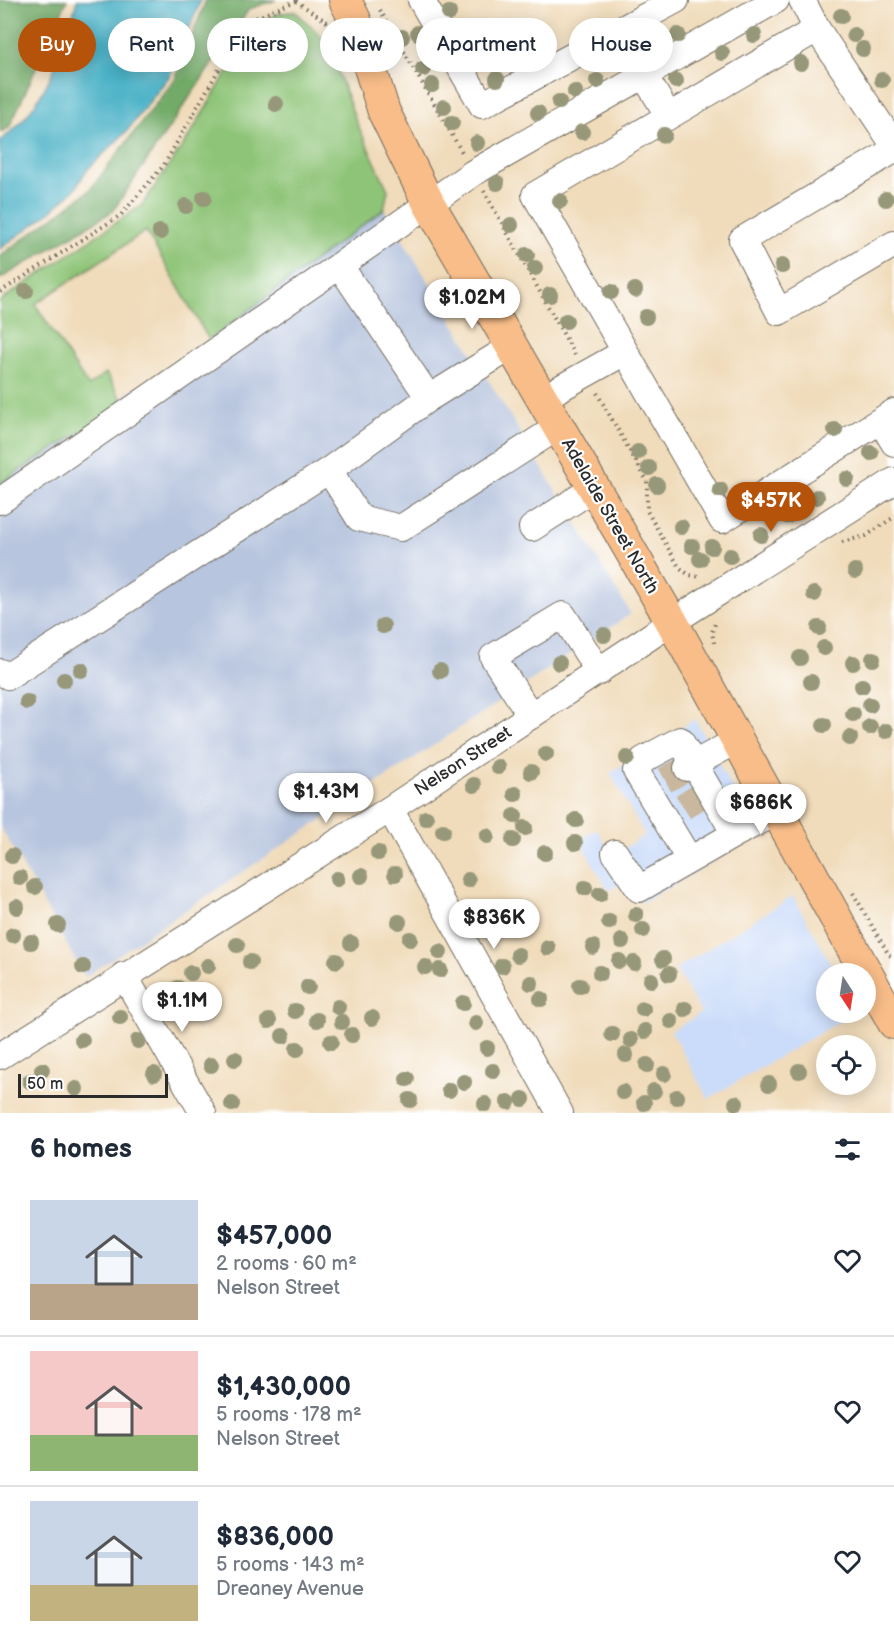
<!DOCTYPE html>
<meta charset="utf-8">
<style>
:root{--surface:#fff;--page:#f2f2f3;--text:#1f2937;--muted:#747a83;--line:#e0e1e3;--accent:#b45309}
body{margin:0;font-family:"Balsamiq Sans",sans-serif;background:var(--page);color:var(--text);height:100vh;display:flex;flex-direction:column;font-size:22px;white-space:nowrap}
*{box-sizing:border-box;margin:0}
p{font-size:20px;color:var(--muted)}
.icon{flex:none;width:33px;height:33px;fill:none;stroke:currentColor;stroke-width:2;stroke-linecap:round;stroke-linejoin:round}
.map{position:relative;height:1113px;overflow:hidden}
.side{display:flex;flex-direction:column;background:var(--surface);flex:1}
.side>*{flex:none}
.guide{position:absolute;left:18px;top:18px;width:858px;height:54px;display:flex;gap:12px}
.needle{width:39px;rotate:168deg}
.controls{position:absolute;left:816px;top:963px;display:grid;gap:12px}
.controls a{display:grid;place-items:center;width:60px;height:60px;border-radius:50%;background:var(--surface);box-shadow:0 3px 15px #0003;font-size:30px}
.scale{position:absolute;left:18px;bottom:15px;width:150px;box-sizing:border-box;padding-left:6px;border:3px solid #2b2b2b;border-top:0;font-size:16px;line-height:21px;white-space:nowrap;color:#2b2b2b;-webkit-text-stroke:4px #fff;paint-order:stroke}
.price{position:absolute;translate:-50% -51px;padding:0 14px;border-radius:21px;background:#fff;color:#222;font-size:20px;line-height:39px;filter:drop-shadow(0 2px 3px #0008)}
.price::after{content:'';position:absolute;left:50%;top:36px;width:18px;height:14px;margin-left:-9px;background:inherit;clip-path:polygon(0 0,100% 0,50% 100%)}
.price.active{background:var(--accent);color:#fff}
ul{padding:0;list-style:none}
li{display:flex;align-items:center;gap:18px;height:150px;padding:0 30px}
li+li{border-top:2px solid var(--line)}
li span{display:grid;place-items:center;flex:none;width:168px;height:120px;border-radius:0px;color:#555}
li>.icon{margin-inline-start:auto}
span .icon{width:72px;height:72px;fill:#fffc;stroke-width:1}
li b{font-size:26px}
h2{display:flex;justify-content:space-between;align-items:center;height:72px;padding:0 30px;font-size:26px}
.pill{padding:0 21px;border-radius:27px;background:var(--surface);box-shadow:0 3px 15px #0003;font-size:21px;line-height:54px}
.pill.active{background:var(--accent);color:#fff}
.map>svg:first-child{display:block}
.built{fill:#cadcf9}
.industrial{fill:#b7c5de}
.green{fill:#8ec477;stroke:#5c7851;stroke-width:1.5}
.forest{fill:#72aa68;stroke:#4e6a4a;stroke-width:1.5}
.water{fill:#48b1c6;stroke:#3a6e78;stroke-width:1.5}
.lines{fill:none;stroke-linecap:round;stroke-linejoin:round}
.minor-tunnel{stroke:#c9b89d;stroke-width:26;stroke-dasharray:26 13;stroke-linecap:butt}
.minor-casing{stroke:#70695d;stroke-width:28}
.major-casing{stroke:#70695d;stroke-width:34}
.path{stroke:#70695d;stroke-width:4;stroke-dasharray:1.5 4.5;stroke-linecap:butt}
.minor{stroke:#fff;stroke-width:26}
.major{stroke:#f8bd89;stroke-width:32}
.tree{fill:#97987a}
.labels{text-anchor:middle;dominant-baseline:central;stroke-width:4.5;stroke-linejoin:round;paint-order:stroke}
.street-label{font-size:18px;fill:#2b2b2b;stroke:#fff}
</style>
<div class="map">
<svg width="894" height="1113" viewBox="0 0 894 1113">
<rect width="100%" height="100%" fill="#fff"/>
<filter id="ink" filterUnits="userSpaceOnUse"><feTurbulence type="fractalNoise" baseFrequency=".0167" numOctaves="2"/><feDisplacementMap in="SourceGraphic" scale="12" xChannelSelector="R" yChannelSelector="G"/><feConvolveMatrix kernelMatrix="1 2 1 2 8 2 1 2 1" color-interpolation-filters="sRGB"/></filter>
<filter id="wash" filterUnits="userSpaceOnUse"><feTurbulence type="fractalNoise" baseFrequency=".008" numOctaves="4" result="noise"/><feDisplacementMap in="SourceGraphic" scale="24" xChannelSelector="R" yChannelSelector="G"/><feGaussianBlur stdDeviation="1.35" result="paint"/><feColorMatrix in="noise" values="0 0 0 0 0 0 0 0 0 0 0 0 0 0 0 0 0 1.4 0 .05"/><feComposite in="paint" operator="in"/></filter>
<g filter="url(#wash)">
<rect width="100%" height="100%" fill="#f0dbba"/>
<path class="built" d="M695,719L758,836L642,903L629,878L609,891L579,840L597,829L612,856L645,835L610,773Z
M793,896L836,973L826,974V1012L854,1013L708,1099L671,1031L701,1013L676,969Z"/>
<path class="industrial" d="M384,209L631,614L85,977L0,826V483L108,416L121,398L209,340Z"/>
<path class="green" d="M295,11L327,42L356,121L388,190L384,209L209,340L146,231L35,304L88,386L106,373L121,398L118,408L108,415L0,483V301L142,205L188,138L256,24L277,14Z"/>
<path class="forest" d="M0,0H67L9,128L0,132Z
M206,0H276L249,9L113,211L0,279V256L89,191L175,79Z"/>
<path class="water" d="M77,0H201L170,75L127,131L86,171L75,189L49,213L0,249V141C44,109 64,51 77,0Z"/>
</g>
<g filter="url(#ink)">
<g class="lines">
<path class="minor-tunnel" d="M665,780L687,768
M683,807L703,794"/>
<g class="minor-casing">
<path id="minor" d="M421,0L482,105L676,0
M802,0L817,29L894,145
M817,29L535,195L722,520L894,412
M618,32L668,115
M894,150L742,240L779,312L894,244
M340,266L429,398L511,347
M541,399L625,352
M881,421L894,443
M329,470L429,398
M0,501L473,173L776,0
M532,528L594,488
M0,672L8,676L329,470L359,518L401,528L558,427
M531,716L493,657L563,615L599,672
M738,740L694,764L735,834L777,812
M687,768L694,764L680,740L643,760L636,771L689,859
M390,809L560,1113
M615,853L639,889L735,834
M124,975L203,1113
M0,1056L390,809L672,622L894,481"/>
</g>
<g class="major-casing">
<path id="major" d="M345,0L355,20L384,112L429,204L672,622L894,1023"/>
</g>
<path class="path" d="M296,1L327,22
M380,10L463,154
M484,191L575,355
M0,292L121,215L164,165L230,50L253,19L298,0
M597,393L647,481V511L679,567L689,575L701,577
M842,542L866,536L894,517
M714,643L712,632L716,621
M853,893L889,955L894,957"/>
<use href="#minor" class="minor"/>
<use href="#major" class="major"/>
</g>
<g class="tree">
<circle cx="449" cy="13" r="8"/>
<circle cx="841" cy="16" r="8"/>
<circle cx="418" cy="33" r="8"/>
<circle cx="678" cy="35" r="8"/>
<circle cx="754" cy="35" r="8"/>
<circle cx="854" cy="35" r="8"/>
<circle cx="402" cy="37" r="8"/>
<circle cx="863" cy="49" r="8"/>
<circle cx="722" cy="53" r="8"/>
<circle cx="801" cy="63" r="8"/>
<circle cx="423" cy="69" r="8"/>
<circle cx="497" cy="79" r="8"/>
<circle cx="882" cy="80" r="8"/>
<circle cx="597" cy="81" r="8"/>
<circle cx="676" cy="81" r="8"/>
<circle cx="432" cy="85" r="8"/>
<circle cx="575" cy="92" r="8"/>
<circle cx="559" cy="102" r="8"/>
<circle cx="276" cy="104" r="8"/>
<circle cx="444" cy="107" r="8"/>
<circle cx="538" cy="113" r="8"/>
<circle cx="452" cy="123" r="8"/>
<circle cx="582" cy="132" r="8"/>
<circle cx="664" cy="135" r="8"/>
<circle cx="477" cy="143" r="8"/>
<circle cx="497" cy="183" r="8"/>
<circle cx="204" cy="198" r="8"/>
<circle cx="886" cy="199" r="8"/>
<circle cx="560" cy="201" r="8"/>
<circle cx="186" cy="206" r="8"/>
<circle cx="511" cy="225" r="8"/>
<circle cx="160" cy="232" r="8"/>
<circle cx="527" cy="255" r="8"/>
<circle cx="782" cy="266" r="8"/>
<circle cx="535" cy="268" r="8"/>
<circle cx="635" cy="290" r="8"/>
<circle cx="26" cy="291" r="8"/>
<circle cx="611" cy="292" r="8"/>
<circle cx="550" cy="295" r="8"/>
<circle cx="646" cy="317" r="8"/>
<circle cx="566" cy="321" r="8"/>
<circle cx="835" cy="430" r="8"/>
<circle cx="638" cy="452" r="8"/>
<circle cx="871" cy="453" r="8"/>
<circle cx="649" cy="468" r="8"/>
<circle cx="847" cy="479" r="8"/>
<circle cx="657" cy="485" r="8"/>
<circle cx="720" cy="490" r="8"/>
<circle cx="817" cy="497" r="8"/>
<circle cx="787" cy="516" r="8"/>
<circle cx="681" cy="527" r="8"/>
<circle cx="761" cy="535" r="8"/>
<circle cx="692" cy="546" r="8"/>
<circle cx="712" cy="547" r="8"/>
<circle cx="730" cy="556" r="8"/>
<circle cx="700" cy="559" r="8"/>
<circle cx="855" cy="571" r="8"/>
<circle cx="814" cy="594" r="8"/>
<circle cx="383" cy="626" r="8"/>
<circle cx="819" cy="628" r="8"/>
<circle cx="604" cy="635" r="8"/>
<circle cx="824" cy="648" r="8"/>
<circle cx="800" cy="658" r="8"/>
<circle cx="873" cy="659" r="8"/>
<circle cx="559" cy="663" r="8"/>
<circle cx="853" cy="663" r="8"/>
<circle cx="81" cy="670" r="8"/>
<circle cx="440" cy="671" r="8"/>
<circle cx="64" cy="680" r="8"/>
<circle cx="811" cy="682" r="8"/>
<circle cx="862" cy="686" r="8"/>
<circle cx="27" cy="702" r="8"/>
<circle cx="870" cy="705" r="8"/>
<circle cx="853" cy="714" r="8"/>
<circle cx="824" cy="725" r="8"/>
<circle cx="870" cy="727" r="8"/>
<circle cx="886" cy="731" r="8"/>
<circle cx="850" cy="738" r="8"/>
<circle cx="546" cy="754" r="8"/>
<circle cx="627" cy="758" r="8"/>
<circle cx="498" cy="767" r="8"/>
<circle cx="531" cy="772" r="8"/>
<circle cx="474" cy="785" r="8"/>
<circle cx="515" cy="794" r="8"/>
<circle cx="515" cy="816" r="8"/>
<circle cx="426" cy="818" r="8"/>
<circle cx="576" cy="820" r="8"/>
<circle cx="525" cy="828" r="8"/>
<circle cx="443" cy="831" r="8"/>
<circle cx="487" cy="836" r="8"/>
<circle cx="513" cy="840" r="8"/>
<circle cx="575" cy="843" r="8"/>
<circle cx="378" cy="853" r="8"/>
<circle cx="545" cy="853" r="8"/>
<circle cx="12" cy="856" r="8"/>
<circle cx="395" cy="874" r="8"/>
<circle cx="361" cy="876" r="8"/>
<circle cx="20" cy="878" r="8"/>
<circle cx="337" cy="879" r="8"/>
<circle cx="468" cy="880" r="8"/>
<circle cx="35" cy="887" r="8"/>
<circle cx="585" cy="888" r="8"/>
<circle cx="600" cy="894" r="8"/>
<circle cx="17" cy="907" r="8"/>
<circle cx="636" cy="915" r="8"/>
<circle cx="484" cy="920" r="8"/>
<circle cx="399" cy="922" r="8"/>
<circle cx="609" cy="922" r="8"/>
<circle cx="58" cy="925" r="8"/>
<circle cx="643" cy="930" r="8"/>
<circle cx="13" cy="935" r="8"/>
<circle cx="410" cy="939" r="8"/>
<circle cx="622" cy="941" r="8"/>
<circle cx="31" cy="942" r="8"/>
<circle cx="351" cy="943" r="8"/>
<circle cx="237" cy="945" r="8"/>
<circle cx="593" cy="947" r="8"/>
<circle cx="548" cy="948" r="8"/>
<circle cx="440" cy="952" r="8"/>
<circle cx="518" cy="955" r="8"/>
<circle cx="663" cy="959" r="8"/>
<circle cx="336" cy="961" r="8"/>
<circle cx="619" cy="961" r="8"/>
<circle cx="250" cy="962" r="8"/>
<circle cx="634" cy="963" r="8"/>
<circle cx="208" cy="966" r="8"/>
<circle cx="502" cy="966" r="8"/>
<circle cx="83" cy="967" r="8"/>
<circle cx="425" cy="967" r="8"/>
<circle cx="440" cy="970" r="8"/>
<circle cx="191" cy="973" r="8"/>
<circle cx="600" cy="973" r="8"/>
<circle cx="669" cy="974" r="8"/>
<circle cx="651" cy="980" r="8"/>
<circle cx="531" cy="983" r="8"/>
<circle cx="580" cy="986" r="8"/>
<circle cx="308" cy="987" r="8"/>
<circle cx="178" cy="988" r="8"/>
<circle cx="541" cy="999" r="8"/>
<circle cx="193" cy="1000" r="8"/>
<circle cx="463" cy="1003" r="8"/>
<circle cx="338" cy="1007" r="8"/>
<circle cx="643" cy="1009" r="8"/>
<circle cx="685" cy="1009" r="8"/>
<circle cx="295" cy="1011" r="8"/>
<circle cx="120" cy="1017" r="8"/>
<circle cx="372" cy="1018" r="8"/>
<circle cx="317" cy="1020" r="8"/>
<circle cx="269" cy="1021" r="8"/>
<circle cx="671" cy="1021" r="8"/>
<circle cx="342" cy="1022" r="8"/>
<circle cx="476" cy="1023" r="8"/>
<circle cx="645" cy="1031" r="8"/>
<circle cx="612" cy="1034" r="8"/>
<circle cx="352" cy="1035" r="8"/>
<circle cx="283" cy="1036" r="8"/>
<circle cx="82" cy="1040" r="8"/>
<circle cx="631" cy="1040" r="8"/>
<circle cx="138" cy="1041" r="8"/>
<circle cx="331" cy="1042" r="8"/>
<circle cx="487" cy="1048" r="8"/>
<circle cx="297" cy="1049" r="8"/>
<circle cx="626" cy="1055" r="8"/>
<circle cx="235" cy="1059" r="8"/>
<circle cx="211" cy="1065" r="8"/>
<circle cx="647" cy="1065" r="8"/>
<circle cx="42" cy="1070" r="8"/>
<circle cx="493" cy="1071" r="8"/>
<circle cx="799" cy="1071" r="8"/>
<circle cx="154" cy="1074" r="8"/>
<circle cx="664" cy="1074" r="8"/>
<circle cx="407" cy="1079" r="8"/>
<circle cx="30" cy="1081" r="8"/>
<circle cx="464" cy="1082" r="8"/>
<circle cx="769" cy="1084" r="8"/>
<circle cx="76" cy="1089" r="8"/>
<circle cx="449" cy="1090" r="8"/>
<circle cx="654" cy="1091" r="8"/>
<circle cx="623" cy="1092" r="8"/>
<circle cx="677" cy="1097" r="8"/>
<circle cx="523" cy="1099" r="8"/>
<circle cx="410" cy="1100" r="8"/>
<circle cx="508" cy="1102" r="8"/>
<circle cx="644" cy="1103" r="8"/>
<circle cx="736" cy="1103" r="8"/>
<circle cx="232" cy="1104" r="8"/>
<circle cx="485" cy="1104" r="8"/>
</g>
</g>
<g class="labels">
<g class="street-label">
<text transform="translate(610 516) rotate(60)">Adelaide Street North</text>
<text transform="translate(463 761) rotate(-33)">Nelson Street</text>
</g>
</g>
</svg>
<div class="controls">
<a><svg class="needle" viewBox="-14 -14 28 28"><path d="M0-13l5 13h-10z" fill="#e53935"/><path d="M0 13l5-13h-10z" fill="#747a83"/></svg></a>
<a><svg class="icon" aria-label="locate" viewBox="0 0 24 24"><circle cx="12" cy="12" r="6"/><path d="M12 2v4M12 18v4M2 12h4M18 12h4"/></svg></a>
</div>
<div class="scale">50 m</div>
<b class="price" style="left:472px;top:330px">$1.02M</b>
<b class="price active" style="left:771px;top:533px">$457K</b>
<b class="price" style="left:326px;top:824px">$1.43M</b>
<b class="price" style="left:761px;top:835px">$686K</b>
<b class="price" style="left:494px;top:950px">$836K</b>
<b class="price" style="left:182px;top:1033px">$1.1M</b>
<div class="guide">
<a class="pill active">Buy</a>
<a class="pill">Rent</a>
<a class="pill">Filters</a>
<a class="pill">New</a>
<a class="pill">Apartment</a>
<a class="pill">House</a>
</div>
</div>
<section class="side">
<h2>6 homes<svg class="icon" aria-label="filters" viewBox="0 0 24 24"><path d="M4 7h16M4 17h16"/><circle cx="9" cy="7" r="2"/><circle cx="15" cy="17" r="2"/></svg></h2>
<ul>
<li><span style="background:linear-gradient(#c9d6e8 70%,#b9a48a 0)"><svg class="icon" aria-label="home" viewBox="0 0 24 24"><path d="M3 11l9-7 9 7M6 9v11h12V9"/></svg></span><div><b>$457,000</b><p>2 rooms · 60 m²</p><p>Nelson Street</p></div><svg class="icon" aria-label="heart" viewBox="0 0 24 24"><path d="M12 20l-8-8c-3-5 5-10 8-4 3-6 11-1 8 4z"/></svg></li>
<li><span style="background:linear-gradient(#f6c9c9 70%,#8fb573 0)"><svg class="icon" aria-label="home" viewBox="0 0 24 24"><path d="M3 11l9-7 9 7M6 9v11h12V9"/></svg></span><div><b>$1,430,000</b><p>5 rooms · 178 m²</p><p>Nelson Street</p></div><svg class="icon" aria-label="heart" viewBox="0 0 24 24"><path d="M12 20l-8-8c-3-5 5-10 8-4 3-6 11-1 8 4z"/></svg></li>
<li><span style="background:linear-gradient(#c9d6e8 70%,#c2b280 0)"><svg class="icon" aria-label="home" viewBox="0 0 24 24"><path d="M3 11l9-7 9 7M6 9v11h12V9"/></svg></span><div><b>$836,000</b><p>5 rooms · 143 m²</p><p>Dreaney Avenue</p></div><svg class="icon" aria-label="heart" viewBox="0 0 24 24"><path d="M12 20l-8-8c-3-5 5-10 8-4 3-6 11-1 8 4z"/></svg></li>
</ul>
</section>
